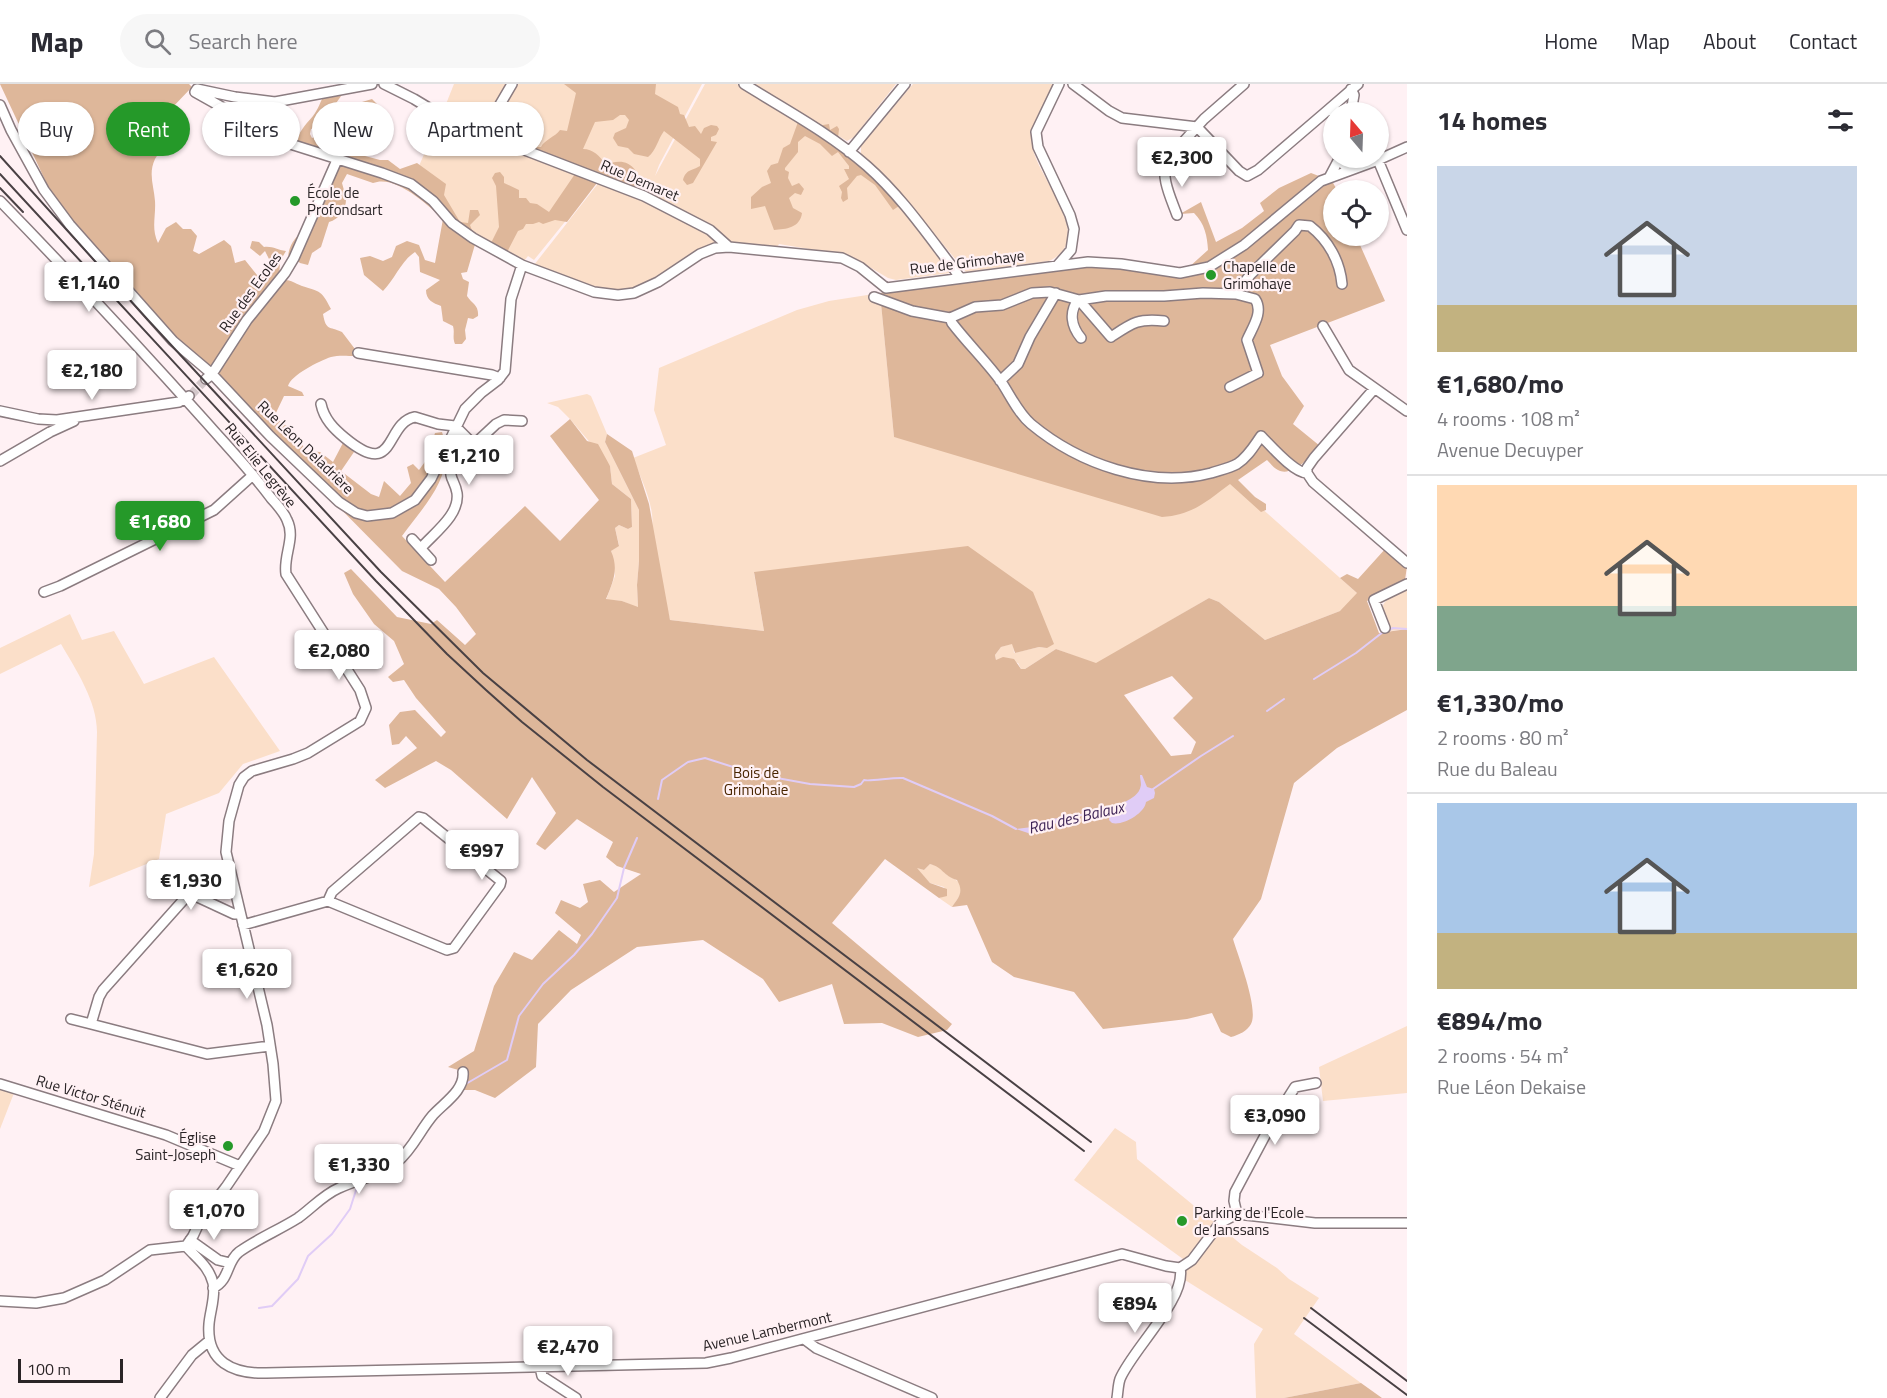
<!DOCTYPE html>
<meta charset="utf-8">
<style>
:root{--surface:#fff;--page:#f7f7f7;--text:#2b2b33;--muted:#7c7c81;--line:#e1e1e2;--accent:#259929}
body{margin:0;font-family:"Titillium Web",sans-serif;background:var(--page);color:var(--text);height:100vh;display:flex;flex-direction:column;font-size:22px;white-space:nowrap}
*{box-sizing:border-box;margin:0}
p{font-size:20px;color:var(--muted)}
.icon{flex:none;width:33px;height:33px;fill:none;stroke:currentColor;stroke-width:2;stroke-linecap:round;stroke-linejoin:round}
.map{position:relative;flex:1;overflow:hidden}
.panel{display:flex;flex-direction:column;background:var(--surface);width:480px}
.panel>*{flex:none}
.guide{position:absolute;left:18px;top:18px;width:570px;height:54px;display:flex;gap:12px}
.needle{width:39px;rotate:341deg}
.fabs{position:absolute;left:1323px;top:18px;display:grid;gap:12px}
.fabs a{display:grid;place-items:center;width:66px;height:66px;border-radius:50%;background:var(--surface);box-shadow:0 2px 4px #0004;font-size:30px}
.scale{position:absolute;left:18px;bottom:15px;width:105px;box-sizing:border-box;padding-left:6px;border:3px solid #2a2426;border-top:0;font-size:16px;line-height:21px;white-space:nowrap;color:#2a2426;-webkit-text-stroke:4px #fff1f4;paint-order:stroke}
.price{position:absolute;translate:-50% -51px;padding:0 14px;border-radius:6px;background:#fff;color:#222;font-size:20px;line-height:39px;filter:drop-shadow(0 2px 3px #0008)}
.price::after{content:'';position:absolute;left:50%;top:36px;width:18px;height:14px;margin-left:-9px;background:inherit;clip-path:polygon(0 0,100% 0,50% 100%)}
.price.on{background:var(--accent);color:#fff}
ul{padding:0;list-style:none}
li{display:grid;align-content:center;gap:12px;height:318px;padding:0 30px}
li+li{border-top:2px solid var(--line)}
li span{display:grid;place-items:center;height:186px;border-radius:0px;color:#555}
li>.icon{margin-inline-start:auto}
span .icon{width:108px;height:108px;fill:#fffc;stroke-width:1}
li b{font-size:26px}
h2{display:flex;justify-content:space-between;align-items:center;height:72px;padding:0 30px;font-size:26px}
.pill{padding:0 21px;border-radius:27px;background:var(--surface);box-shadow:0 2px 4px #0004;font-size:21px;line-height:54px}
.pill.on{background:var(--accent);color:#fff}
header{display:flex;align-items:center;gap:36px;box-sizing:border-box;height:84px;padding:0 30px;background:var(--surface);border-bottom:2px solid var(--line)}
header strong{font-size:28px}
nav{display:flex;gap:33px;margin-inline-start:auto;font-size:21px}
.search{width:420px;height:54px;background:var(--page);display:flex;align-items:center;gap:15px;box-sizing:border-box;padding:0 21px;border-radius:33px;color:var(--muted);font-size:22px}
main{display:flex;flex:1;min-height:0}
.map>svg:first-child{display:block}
.green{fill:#fbdfc9}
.forest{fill:#deb79a;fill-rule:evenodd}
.water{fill:#e0ccf6}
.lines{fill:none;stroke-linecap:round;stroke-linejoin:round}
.stream{stroke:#e0ccf6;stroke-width:2}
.minor-tunnel{stroke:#d4c8cb;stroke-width:9;stroke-dasharray:9 4.5;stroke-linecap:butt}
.minor-casing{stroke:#8b7c80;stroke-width:12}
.minor{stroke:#fff;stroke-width:9}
.rail{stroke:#494144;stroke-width:2}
.poi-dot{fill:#259929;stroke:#fff1f4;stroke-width:2}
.labels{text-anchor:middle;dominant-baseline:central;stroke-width:4.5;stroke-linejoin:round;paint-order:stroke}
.street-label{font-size:15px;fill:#2a2426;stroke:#fff1f4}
.poi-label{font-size:15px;fill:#2a2426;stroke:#fff1f4;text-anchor:start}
.park-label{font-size:15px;fill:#492500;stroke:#fff1f4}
.water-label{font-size:16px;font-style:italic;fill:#3f2557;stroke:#fff1f4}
</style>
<header>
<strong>Map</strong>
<div class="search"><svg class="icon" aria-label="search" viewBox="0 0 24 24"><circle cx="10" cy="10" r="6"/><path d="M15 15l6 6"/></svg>Search here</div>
<nav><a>Home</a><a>Map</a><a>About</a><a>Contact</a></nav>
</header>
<main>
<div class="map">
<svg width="1407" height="1314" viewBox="0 0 1407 1314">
<rect width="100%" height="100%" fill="#fff1f4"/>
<path class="green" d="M454,0H508L481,48L442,30Z
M516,0H702L659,81L655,92L705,0H737L803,41L833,62L890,110L950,189L896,196L888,194L851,172L779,160L776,165L733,160L647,107L650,100L646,106L636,104L525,63L522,58L518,57L488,49Z
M751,0H896L854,53L847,57Z
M913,0H1054C1046,20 1029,37 1032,60C1035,93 1099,154 1049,177L966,188L888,94L861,70V62Z
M440,33C461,51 483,58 508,66L511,64L598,97L534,176L528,172L525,176C508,172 463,147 452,134C440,118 430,99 419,82Z
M600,97L640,113L714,153V159C687,168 671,187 646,200C610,218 568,194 534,181Z
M880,209L894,353L1232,398L1366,517L1265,556L1219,518L1209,514L1096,580L1056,565L1025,585H1021L1018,579L996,576L995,571L1001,563L1013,559L1014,569L1039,563L1047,564L754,489L764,547L670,536L649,455C660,430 642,398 633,374L666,361L654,326L659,284L797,226L829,217Z
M587,310L591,312L607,350L605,358L639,426V477L637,501L638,524L622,517L606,516L615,492L611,467L619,461L615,444L619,441L628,445L632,443L631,415L612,400L610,382L570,335L558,323L547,319Z
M1407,506V545L1390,547C1378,518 1379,519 1407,506Z
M70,530L82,556L114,547L144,600L214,573L280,667L243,680L219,709L166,730L159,775L89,803L94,770L97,648C97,617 76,586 61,560L0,590V564Z
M930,780L939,782C951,801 975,792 952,823L939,814L947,811L944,803L930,799L915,783L924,786Z
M1407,942V1009L1323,1017L1319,983Z
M0,1004L14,1009L0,1045Z
M1115,1044L1136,1058L1137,1075L1242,1161L1277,1184L1289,1195L1319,1214L1294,1250L1361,1299L1284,1314H1256L1254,1260L1263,1245L1185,1196L1183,1175L1074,1096Z"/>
<path class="forest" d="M0,0H189L192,3L170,26L182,43C175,54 160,66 155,75C148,90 154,102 155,117C156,133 151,144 158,159L166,144L176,138L183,145H191L197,152L193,167L199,170L224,156L231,162L235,179L245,176L261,196L271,179L265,167L260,172L250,164L252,157L259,158L264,163C273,162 277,166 286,167L280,177L279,197C292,195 291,198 302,202C321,208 321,206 331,225L323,230C326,247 329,242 342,248L358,269L355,272C348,272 338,271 331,273C319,277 291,291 288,302L302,308L304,312H284L274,333L290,344L307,367L320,368L333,378L344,357L354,368L341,387L371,410L379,413L384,397L400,412L411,399L407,383L413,380L419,386L427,375L435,349L442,348C457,391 425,420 402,452L445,498L525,422L560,457L599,416L550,352L570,335L587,357L598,360L610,382L612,400L631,415L632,443L628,445L619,441L615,444L619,462L611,467C619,485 613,498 606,515L622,517L638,523L637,501L639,477V426L605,358L607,350L632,367L649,420L670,536L764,547L754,488L968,462L1033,508L1054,560L1047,564L1039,563L1015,569L1012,560L1001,563L995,571L996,576L1003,573L1014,575L1021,585H1025L1056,565L1096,579L1209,514L1219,518L1265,556L1340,527L1357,509L1340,494L1347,490L1358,495L1386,464L1407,482L1405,496L1367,517L1379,549L1407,545V626L1337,664L1294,699L1261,815L1233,855C1238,872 1259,925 1251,940C1247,947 1239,951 1231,953L1221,948L1212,929L1187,935L1103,945L1074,908L1014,893L992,878L967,821L952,823C959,813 964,808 957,796C943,792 943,783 930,780L924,786L917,784L930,799L947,805V812L939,814L885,775L832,839L952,940L947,946L918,953L882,939L844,940L832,900L779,918L763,895L703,856L637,863L571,906L538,940L536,983L495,1014L475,1006H461L469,989L448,983L474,967L494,902L514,868L532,876L559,846L577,860L581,851L555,829L561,816L580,824L588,818L583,800L600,796L614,808L641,790L617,782L606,773L613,758L577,735L545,766L536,760L556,729L532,693L507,735L451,686L436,677L385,704L375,696L417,664L406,652L399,660L392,661L389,641L400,628L415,626L441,653L446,648L416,614L404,596L393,598L388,593L404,580L394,557L374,540L353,510L344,489L351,485L397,533L431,540L437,536L465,561L476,550L456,523L439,505L402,487L317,401L169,250L60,128ZM1172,592L1193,614L1173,634L1196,658L1191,670L1171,672L1124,611Z
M564,0H656L655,10L678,23L680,30L684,31L689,43L695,42L701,50L704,44L711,41L717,42L719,45L716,51L711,53V57L717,58L693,99L687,101L683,96C686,85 692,87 700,82V75L664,47C658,55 656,67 648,73L634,70L628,64L618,62L613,54L615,49L626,44L629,36L625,31H620L613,36L595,38L583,65C593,65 600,72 605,80C618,77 627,75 636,87V101L627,105L600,95L567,138L555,136L543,140L539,138L533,140H526L523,145L518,147L505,172L489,163L499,143L496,102L492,94L495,89L500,88L504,93V99L519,106V114H526L530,119L537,120L549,128L577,87L537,71L534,63H541C544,56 555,53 560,46L567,47L576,9Z
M346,5L320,42L311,45L310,50L312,54L317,52L323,55L333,54L334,49L344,38L354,44C360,36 357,27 362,18L372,15L379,22L354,59V69L380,76H388L400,85L417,79L446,100L444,111L460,138L468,139L470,126H478L480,131L470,141L476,157L467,188L461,189L463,195L469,198L467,212C472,220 479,221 478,232L473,235L468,234L465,246L466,255L462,260H455C452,253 455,249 453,242L443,237L441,222C433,219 426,216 426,206L440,196L420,188L419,173L415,168C401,177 395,195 383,207L364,191L360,174L370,172L383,177L392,173L396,162L407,157L419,161L425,176L435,179L443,135C428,121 395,90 373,99L347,90L342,99C343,103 344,106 345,109C349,121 341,135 329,138L321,163L312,169L308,181L300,179L294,174L288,176C288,164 293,154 304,147L337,76L295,62C297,50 305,41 313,32C318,26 321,16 325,9Z
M811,36L817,38L822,43L823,41L829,40L830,46L837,42L839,45L838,54L841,60L865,76L899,122L893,126L875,101L861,91L857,92L847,104L848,115L843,118L841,114L842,108L839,102L849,95L844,85H849V82L838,68L832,72L820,60L805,52L798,58V68L785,84V86L789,88L788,94L792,102L799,99L804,105L801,111L795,109L789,114L793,124L802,129C800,144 786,145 774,146L765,122L751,125V113L762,103L771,99L767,87L771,81L778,79L783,64L790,60L798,38Z
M1311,89L1332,97L1337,106H1334V152H1356L1385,217L1270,261L1282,292L1304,322L1293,340L1320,362C1312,371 1292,394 1278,386C1274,384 1270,379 1267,376L1238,396L1255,413L1266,420V426L1261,428L1230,400C1206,418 1192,431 1162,433L894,353L880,209L1070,183H1107L1181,194L1188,184L1208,166C1207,152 1205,140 1194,129L1180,130L1201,118L1216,158L1242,144L1264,127L1260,119L1279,104Z
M1361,1299L1382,1314H1284Z"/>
<path class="water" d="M1140,691H1142L1147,703L1154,705L1155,709L1154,714L1146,718C1145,729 1123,742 1112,739L1109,736C1110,716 1138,720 1141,701C1141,698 1140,694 1140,691Z
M1078,732L1028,749L1016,745L1032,743L1051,735Z"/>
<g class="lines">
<path class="stream" d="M1389,546L1393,544L1407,545
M1314,595L1356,569L1383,548
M1267,627L1284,615
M1153,705L1201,672L1233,652
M658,715L662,696L688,678L705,674L755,690L810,700L854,703L861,700L864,696C869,698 893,693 903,694L992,732L1016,745
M1076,732L1115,724
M464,1001L507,976L519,932L543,900L574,871L592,850L617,814L624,784L637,754
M259,1224L272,1222L298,1195L308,1172L332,1150L350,1125L358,1100"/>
<path class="minor-tunnel" d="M190,312L206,295"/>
<g class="minor-casing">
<path id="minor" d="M372,0L275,18L235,13L197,5L195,8L284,58L382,89L411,100L433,117L452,139L473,154L522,181L594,208L618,211L634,209L658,198L700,170L715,164L729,163L842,174L860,183L886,204L1088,178L1121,180L1180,189L1209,183L1244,161L1321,97L1378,76L1407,63
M384,0L414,15L472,50L509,60L644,112L710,146L729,163
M744,0C786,26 831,50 867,82C901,112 927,150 954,185L960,194
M1073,0L1109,27L1122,34L1197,43L1239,87L1247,92L1258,86L1328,26L1337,28
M0,21L11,46L44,106L70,141L173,257L212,290L270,352L339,418L356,429L367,432L392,429L415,416L431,395L465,325L481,309L498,296L505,287L511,215L522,181
M1328,26L1358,0
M1351,28L1354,11L1351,5
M481,53L512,0
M849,68L905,0
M1378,76L1407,146
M1330,92L1339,75L1348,86
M0,117C70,189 139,263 206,338C228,363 251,387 271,414C277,421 284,428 287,436C296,454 283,471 286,490L360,606L366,624L360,637L352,642L308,669L293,675L252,687L244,693L239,701L229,737L226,768L267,941L273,980L276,1017L264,1047L226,1103L200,1137L193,1152L186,1162
M1177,131C1171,114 1160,93 1167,76L1204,35L1244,0
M1057,182L1071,166L1074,145L1070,131L1038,63L1036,48L1059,0
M1230,210L1238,206L1251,190L1295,147L1299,141L1310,142C1328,156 1340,177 1342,200
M874,213L912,227L950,234L952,239C968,260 987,278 1002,299C1011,313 1019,330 1031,340C1079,380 1150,405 1211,389C1220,386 1230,384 1237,380C1248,373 1254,362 1261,352C1271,362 1294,389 1307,389L1313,398L1407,479
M1078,216C1069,228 1071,242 1081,254
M1079,216L1106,212H1164L1203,209L1236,210L1255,215C1264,228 1252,244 1247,256L1258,289L1230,303
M950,234L975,223L1002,221L1032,209L1050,208L1079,216L1111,253C1132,239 1138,234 1164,237
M1323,242L1349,286L1407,327
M358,269L492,291L500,294
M206,295L212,290L247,236L285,189L294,174L337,76
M1000,297L1018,280L1030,253L1056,209
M321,320C324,335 334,345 345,354C397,397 384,339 415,333L438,340L455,342L474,361
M0,327L38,335L57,336L179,318L189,312
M0,377L50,348L74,337
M1307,389V384L1314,374L1374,305
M412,455L431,476
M421,464C434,449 460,431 457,409C455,396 448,395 452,381L496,340L504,336L522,337
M44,508L60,502L214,426L253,391
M1385,544L1374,516L1407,500
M240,830H234L191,810L187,812L103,906L99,913L91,940L207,970L270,962
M243,841L328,817L447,866L454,864L500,801L501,797L423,734L419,733L332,808L328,817
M71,935L91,940
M0,1000L166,1051L240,1082
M1237,1130L1234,1117L1235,1108L1269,1044L1295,1003L1316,999
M190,1156L218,1176L230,1179
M186,1162C196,1174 209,1182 213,1199C216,1212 210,1227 209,1240C206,1278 233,1290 266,1289L706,1279L731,1274L1122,1170L1166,1182L1180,1184L1192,1176L1220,1139L1237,1130L1315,1139H1407
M213,1204C230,1196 226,1178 239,1168C257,1155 279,1146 298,1134C312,1124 323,1111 339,1104C358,1095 379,1092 397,1078C413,1065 420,1046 433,1031C444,1019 465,1006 463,988
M0,1217L36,1219L64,1214L105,1196L150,1166L186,1162
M804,1255L816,1264L932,1314
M540,1283L542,1292L576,1314
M160,1314L192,1271L209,1257
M1117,1314C1118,1308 1118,1301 1120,1295C1132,1266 1187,1214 1180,1184"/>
</g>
<use href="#minor" class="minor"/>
<path class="rail" d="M0,72L148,236L381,488L483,589L587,676L1091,1058
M0,90L376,497L447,570L486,606L522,638L603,703L1084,1067
M0,104L23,128
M1311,1224L1407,1297
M1304,1234L1407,1311"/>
</g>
<g class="poi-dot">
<circle cx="295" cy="117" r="6"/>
<circle cx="1211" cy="191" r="6"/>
<circle cx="228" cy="1062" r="6"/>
<circle cx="1182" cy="1137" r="6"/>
</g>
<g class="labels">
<g class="street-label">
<text transform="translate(640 96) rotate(23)">Rue Demaret</text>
<text transform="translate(967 178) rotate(-7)">Rue de Grimohaye</text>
<text transform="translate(250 208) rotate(-54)">Rue des Ecoles</text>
<text transform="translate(306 363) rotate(44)">Rue Léon Deladrière</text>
<text transform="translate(261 381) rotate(51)">Rue Elie Legrève</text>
<text transform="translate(91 1012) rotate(17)">Rue Victor Sténuit</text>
<text transform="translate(767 1247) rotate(-13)">Avenue Lambermont</text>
</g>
<g class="poi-label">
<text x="307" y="108">École de<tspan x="307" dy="17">Profondsart</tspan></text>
<text x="1223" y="182">Chapelle de<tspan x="1223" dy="17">Grimohaye</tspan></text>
<text x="216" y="1053" text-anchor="end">Église<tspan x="216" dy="17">Saint-Joseph</tspan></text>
<text x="1194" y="1128">Parking de l'Ecole<tspan x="1194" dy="17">de Janssans</tspan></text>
</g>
<g class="park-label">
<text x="756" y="688">Bois de<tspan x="756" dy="17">Grimohaie</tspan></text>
</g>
<g class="water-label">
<text transform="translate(1076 733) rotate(-13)">Rau des Balaux</text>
</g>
</g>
</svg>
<div class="fabs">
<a><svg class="needle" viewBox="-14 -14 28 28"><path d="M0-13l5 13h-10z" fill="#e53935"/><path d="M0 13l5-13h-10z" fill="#7c7c81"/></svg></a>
<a><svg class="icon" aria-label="locate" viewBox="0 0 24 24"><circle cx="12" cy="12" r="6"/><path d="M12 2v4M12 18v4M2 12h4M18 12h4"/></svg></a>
</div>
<div class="scale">100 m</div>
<b class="price" style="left:1182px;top:104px">€2,300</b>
<b class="price" style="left:89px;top:229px">€1,140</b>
<b class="price" style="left:92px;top:317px">€2,180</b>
<b class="price" style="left:469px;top:402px">€1,210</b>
<b class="price on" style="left:160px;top:468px">€1,680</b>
<b class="price" style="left:339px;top:597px">€2,080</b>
<b class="price" style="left:482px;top:797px">€997</b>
<b class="price" style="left:191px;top:827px">€1,930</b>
<b class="price" style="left:247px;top:916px">€1,620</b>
<b class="price" style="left:1275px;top:1062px">€3,090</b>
<b class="price" style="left:359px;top:1111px">€1,330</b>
<b class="price" style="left:214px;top:1157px">€1,070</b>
<b class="price" style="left:1135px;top:1250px">€894</b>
<b class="price" style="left:568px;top:1293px">€2,470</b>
<div class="guide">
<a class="pill">Buy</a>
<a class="pill on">Rent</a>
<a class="pill">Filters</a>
<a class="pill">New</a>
<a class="pill">Apartment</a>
</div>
</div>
<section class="panel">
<h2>14 homes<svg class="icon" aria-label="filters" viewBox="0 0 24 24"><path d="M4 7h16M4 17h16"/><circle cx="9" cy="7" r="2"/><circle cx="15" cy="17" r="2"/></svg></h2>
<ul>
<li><span style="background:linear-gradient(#c9d6e8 75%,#c2b280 0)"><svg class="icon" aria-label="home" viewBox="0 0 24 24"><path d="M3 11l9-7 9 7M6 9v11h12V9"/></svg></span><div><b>€1,680/mo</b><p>4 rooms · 108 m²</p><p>Avenue Decuyper</p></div></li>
<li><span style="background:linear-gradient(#ffd9b3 65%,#7fa58c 0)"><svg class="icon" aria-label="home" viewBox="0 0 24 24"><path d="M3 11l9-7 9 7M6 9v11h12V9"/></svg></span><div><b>€1,330/mo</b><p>2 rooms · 80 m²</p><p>Rue du Baleau</p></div></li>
<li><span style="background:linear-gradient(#a9c7e8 70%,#c2b280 0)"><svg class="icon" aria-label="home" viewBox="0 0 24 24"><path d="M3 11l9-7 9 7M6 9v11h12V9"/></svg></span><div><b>€894/mo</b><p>2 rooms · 54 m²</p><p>Rue Léon Dekaise</p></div></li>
</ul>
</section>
</main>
